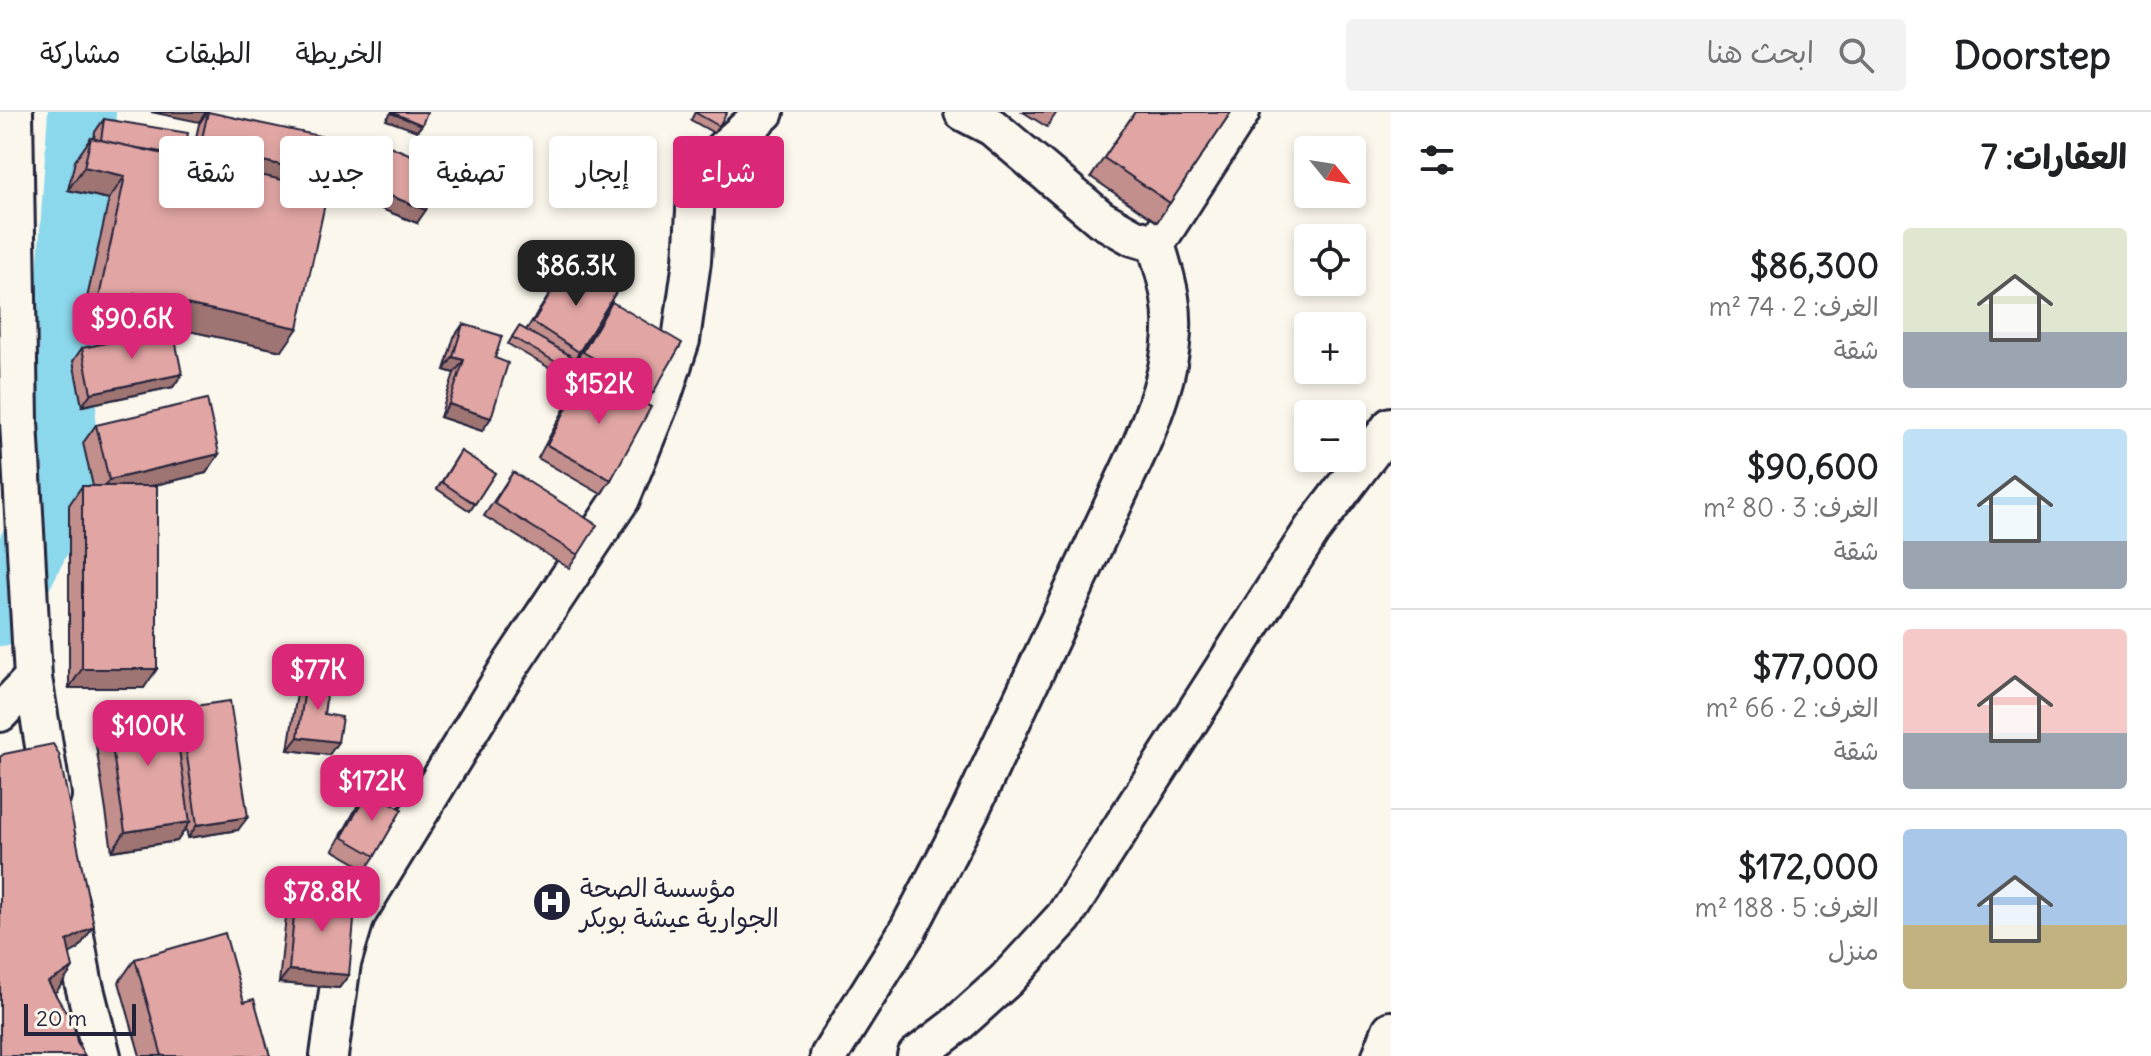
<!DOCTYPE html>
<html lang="ar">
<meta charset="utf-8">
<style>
:root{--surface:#fff;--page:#f2f2f2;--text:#202124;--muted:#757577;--line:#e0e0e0;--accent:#db2777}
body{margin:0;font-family:Delius,"Playpen Sans Arabic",sans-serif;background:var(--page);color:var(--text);direction:rtl;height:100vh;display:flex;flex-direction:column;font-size:30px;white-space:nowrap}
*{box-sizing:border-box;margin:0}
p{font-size:26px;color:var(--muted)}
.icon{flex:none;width:44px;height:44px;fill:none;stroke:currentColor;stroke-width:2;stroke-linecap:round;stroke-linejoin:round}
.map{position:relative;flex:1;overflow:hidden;direction:ltr}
.sheet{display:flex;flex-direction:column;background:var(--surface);width:760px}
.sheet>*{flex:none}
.hud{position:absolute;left:24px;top:24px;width:760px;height:72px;direction:rtl;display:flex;gap:16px}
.needle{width:52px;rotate:120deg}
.buttons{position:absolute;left:1294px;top:24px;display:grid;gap:16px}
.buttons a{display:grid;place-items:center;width:72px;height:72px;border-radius:8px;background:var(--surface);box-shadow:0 4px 12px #0003;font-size:40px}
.scale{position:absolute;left:24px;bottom:20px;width:112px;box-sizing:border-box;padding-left:8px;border:4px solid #22223b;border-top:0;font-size:22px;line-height:28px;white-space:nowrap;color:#22223b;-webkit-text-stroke:6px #fbf7ec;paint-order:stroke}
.price{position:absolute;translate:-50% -68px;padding:0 18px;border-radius:16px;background:var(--accent);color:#fff;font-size:26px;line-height:52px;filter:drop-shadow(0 2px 4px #0008)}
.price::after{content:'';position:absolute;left:50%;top:48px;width:24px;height:18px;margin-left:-12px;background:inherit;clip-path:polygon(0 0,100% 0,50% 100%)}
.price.selected{background:#222;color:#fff}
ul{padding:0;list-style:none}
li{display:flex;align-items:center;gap:24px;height:200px;padding:0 24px}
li+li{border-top:2px solid var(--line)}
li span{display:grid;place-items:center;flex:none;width:224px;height:160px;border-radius:8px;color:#555}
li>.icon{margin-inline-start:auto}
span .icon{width:96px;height:96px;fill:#fffc;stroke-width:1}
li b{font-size:34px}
h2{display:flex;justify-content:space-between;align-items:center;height:96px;padding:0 24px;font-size:34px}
.tag{padding:0 28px;border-radius:8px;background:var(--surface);box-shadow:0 4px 12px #0003;font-size:28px;line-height:72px}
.tag.selected{background:var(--accent);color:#fff}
header{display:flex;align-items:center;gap:48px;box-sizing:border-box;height:112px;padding:0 40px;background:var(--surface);border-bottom:2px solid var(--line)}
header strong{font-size:38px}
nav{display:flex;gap:44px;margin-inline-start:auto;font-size:28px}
.search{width:560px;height:72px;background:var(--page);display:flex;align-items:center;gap:20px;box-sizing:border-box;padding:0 28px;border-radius:8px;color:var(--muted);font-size:30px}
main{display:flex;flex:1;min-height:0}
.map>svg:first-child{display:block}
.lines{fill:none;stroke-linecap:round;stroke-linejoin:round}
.river{stroke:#8bd7eb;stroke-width:68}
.minor-casing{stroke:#22223b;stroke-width:42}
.minor{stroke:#fbf7ec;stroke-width:36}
.wall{fill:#c28f8d;stroke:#22223b;stroke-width:2}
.shaded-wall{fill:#9e7473;stroke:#22223b;stroke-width:2}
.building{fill:#e1a6a4;stroke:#22223b;stroke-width:2}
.labels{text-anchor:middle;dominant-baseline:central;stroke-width:8;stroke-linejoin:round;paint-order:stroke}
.poi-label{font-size:26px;fill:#22223b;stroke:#fbf7ec;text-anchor:start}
</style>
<header>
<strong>Doorstep</strong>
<div class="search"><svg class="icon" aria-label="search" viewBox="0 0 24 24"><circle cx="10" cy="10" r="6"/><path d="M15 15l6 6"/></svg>ابحث هنا</div>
<nav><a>الخريطة</a><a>الطبقات</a><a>مشاركة</a></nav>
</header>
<main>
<section class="sheet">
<h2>العقارات: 7<svg class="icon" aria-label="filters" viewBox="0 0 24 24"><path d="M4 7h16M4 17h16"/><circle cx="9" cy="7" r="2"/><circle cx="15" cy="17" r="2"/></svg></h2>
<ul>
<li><span style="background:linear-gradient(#dfe7d0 65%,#9aa5b1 0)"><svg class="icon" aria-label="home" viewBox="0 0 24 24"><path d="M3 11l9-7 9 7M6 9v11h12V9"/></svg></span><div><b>$86,300</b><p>الغرف: 2 · 74 m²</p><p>شقة</p></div></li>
<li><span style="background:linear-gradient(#bfe0f5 70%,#9aa5b1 0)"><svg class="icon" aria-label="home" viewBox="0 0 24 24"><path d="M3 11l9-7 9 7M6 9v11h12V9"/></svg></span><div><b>$90,600</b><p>الغرف: 3 · 80 m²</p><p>شقة</p></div></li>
<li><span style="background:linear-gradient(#f6c9c9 65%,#9aa5b1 0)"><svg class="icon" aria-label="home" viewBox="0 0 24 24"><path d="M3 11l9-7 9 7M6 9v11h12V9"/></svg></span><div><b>$77,000</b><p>الغرف: 2 · 66 m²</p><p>شقة</p></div></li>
<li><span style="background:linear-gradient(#a9c7e8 60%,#c2b280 0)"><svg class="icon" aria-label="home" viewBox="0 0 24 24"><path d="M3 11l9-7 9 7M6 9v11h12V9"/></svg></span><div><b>$172,000</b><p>الغرف: 5 · 188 m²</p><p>منزل</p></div></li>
</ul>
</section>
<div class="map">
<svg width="1391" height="944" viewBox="0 0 1391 944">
<rect width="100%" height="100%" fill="#fbf7ec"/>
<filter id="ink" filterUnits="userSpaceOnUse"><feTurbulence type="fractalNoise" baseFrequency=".0125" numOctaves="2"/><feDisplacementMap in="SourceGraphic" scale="16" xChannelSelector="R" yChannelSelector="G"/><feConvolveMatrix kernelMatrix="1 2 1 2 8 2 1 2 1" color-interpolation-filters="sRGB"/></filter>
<g filter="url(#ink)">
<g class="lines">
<path class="river" d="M0,500L56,389L82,0"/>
<g class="minor-casing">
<path id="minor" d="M14,0L19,310L33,566L52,683
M963,0L992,15L1101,107L1133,125L1156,132
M0,601L33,566
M69,789L83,869L102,944
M329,944L342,851L356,804L508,557L621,387L662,286L681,228L692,149L696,82L721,39L765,0
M829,944L908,818L970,699L1140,335C1159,290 1179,236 1170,186C1167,167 1161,149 1156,132L1241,0
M916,944L954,915L1006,868L1064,805L1312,418L1391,314
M1381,944L1391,918"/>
</g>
<use href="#minor" class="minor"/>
</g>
<path class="wall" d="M207,0L335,65L326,78L282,239L124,205L114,220L81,213L109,87L68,78L75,49L91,26L94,27L95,20L104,7L184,44L183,46L191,48L199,12Z
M695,0H727L714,21L691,8Z
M1023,0H1057L1047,15Z
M1135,0H1231L1157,110L1091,65Z
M370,26L417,111L344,82L360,39Z
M579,152V240L565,265L508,232L519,214L526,218L557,171L564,175Z
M612,190L653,281L645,292L611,368L601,382L538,346L577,273L586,261L573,253Z
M463,212L495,246L482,319L440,305L454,261L444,258L454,225Z
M82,236L182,262L173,275L82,294L73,249Z
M96,313L219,342L206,361L150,374L144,576H69V393L82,374H93L83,331Z
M461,339L495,361L470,399L437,377Z
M513,360L578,443L569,456L484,404Z
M307,562L324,602L329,643L288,638L298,575Z
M180,596L238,718L188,726L186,716L177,729L112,739L94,620L107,602L174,605Z
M369,678L375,744L366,757L333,738L359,691Z
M296,782L349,863L339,876L279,871L287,795Z
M135,847L244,890L270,944H140L119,870Z"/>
<path class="shaded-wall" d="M151,0H206L199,10Z
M391,1L422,13L417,19L386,8Z
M100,30L184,44L175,57Z
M200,35L335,65L326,78L191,48Z
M84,55L125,64L109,87L68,78Z
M353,69L426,98L417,111L344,82Z
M134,181L298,216L282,239L124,205L114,220L81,213L98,190Z
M453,245L464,248L454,261L444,258Z
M182,262L173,275L82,294L91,281Z
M449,292L491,306L482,319L440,305Z
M219,342L206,361L96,387L109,368Z
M82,557H157L144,576H69Z
M298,625L338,630L329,643L288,638Z
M248,705L238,718L188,726L197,713Z
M190,710L177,729L112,739L125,720Z
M94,814L78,837L51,852L67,829Z
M73,856L57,879L32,893L48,870Z
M289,858L349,863L339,876L279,871Z"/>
<path class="building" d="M208,0L343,29L335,65L200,35Z
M391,0H427L422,13Z
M696,0H727L719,14L696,1Z
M1135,0H1231L1170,91L1104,46Z
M104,7L188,21L184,44L132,35L101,28Z
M91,26L328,78L298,216L134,181L130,197L98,190L125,64L84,55Z
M370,26L443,56L426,98L353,69Z
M579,152L618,177L579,240L533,210L557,171L565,175Z
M612,190L682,231L653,281L583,240Z
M463,212L502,224L495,246L508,251L491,306L449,292L464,248L453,245Z
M519,214L576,247L570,258L512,225Z
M173,217L182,262L91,281L82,236Z
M586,260L651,295L611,368L547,333Z
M207,287L219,342L109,368L96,313Z
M461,339L495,361L475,392L442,370Z
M513,360L597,413L578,443L494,391Z
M82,374H157V557H82Z
M307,562L329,566L324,602L342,605L338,630L298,625Z
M230,589L248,705L197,713L180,596Z
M172,592L190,710L125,720L107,602Z
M53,632L59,642L94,814L67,829L73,856L48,870L74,914L77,930L85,944H0V645L4,642Z
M369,678L402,697L375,744L342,725Z
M296,782L356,787L349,863L289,858Z
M225,821L244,890L254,887L270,944H162L135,847Z"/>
</g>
<defs>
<g id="hospital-disc" transform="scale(2)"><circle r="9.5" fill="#22223b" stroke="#fbf7ec"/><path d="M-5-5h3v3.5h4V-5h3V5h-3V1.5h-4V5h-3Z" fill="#fff"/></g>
</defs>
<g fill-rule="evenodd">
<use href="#hospital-disc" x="552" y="790"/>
</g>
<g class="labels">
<g class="poi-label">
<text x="580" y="775">مؤسسة الصحة<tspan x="580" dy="30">الجوارية عيشة بوبكر</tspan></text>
</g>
</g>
</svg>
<div class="buttons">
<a><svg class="needle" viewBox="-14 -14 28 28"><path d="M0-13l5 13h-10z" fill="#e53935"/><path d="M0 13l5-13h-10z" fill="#757577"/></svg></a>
<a><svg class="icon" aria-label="locate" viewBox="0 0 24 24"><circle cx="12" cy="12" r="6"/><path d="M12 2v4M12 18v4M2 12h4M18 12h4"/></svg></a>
<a>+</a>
<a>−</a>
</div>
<div class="scale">20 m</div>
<b class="price selected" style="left:576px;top:196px">$86.3K</b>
<b class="price" style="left:132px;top:249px">$90.6K</b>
<b class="price" style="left:599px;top:314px">$152K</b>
<b class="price" style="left:318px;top:600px">$77K</b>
<b class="price" style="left:148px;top:656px">$100K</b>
<b class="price" style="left:372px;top:711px">$172K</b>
<b class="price" style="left:322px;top:822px">$78.8K</b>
<div class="hud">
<a class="tag selected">شراء</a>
<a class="tag">إيجار</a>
<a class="tag">تصفية</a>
<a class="tag">جديد</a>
<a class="tag">شقة</a>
</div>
</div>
</main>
